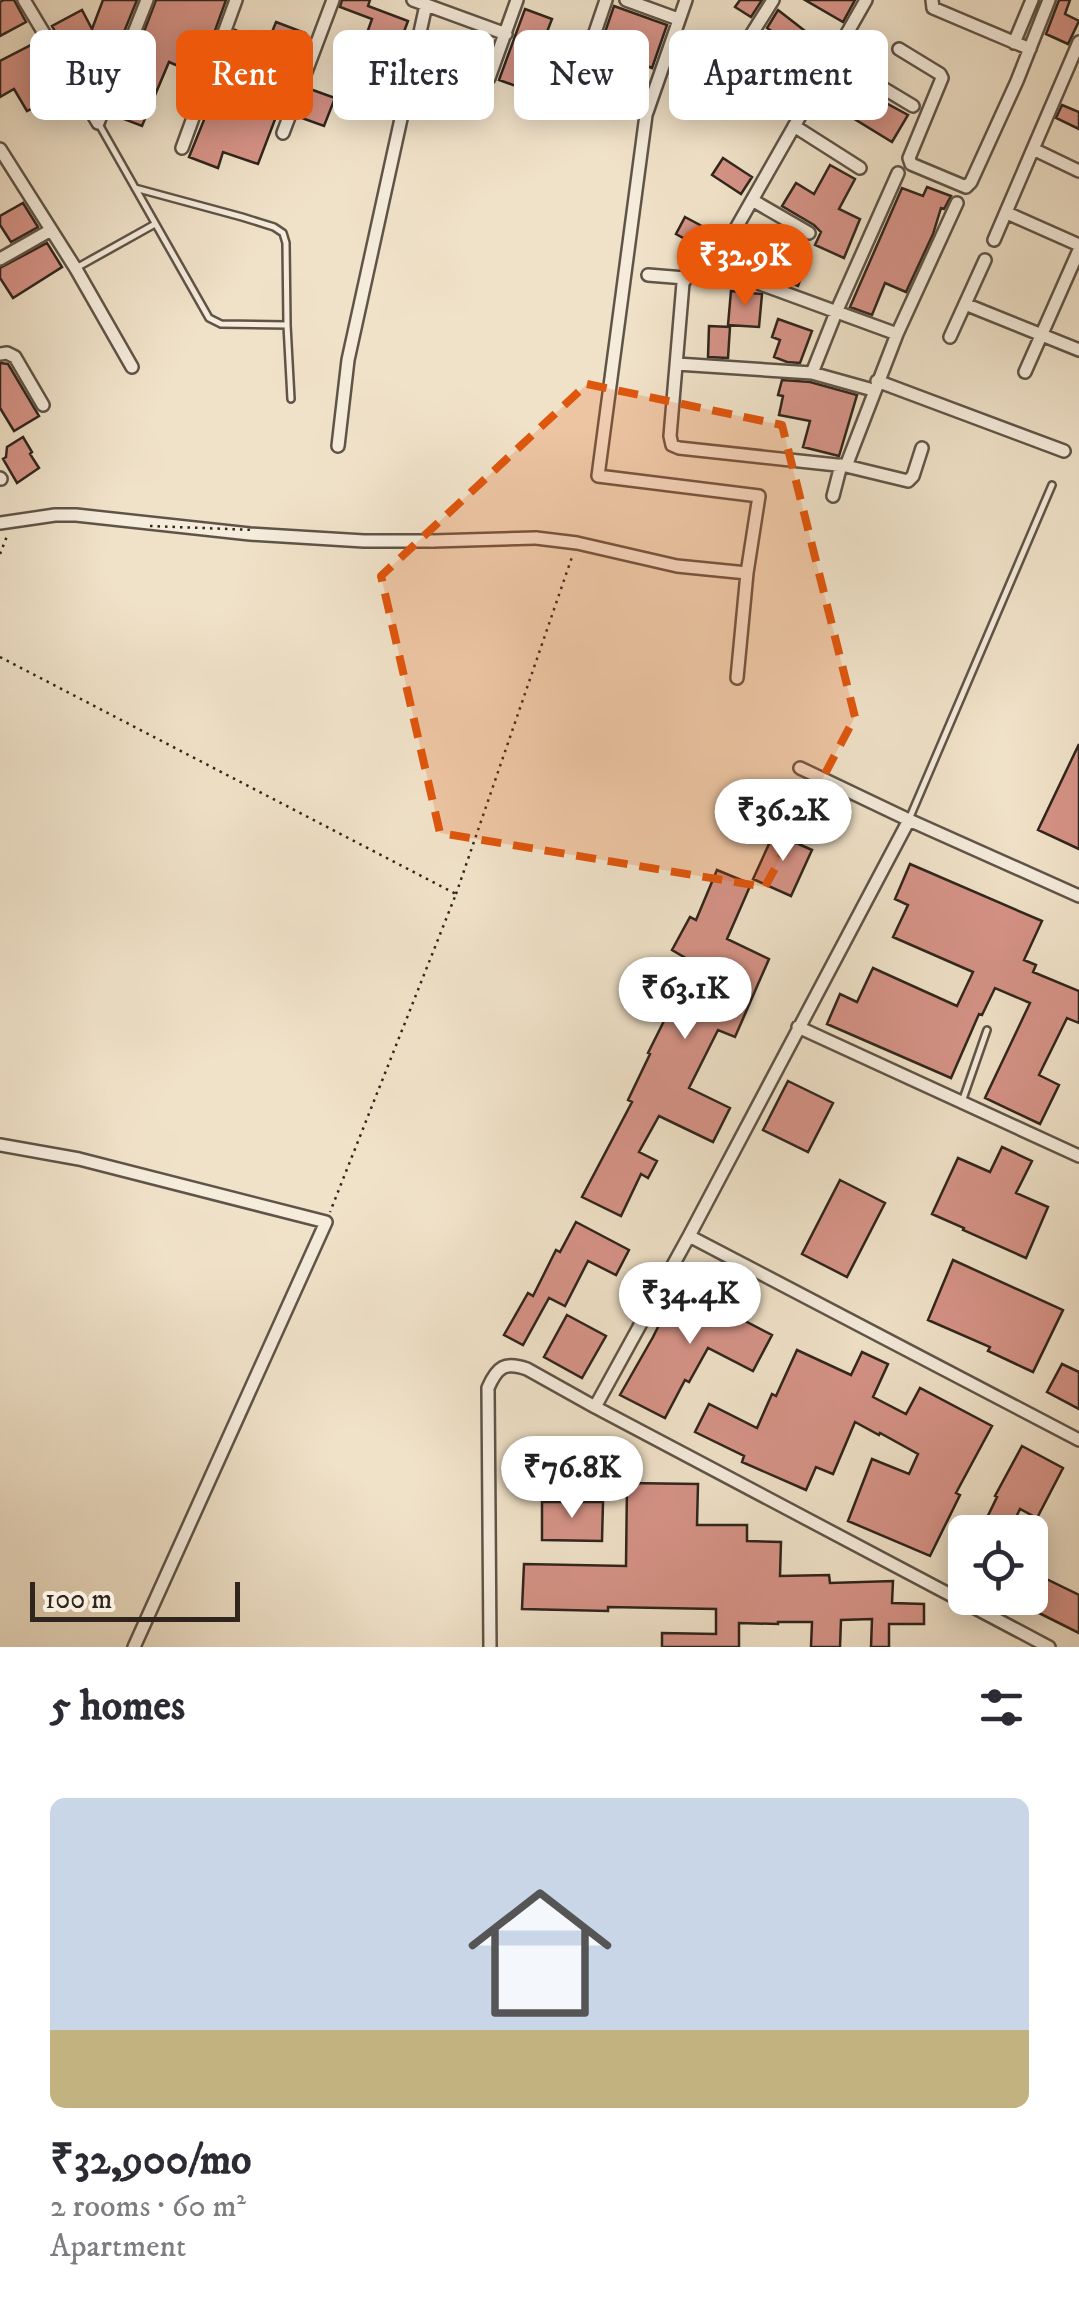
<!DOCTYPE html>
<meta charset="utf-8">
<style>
:root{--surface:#fff;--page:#f2f2f3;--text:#2b2b33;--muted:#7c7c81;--line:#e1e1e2;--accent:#ea580c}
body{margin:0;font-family:"IM FELL DW Pica",serif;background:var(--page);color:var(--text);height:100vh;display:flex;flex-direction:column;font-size:38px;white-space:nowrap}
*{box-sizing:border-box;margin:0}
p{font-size:32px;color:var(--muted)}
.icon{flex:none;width:55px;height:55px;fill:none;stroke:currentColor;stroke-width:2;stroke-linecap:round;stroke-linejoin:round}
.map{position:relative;height:1647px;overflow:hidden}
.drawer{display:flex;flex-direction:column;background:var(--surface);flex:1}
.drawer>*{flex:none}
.banner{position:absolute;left:30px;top:30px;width:1020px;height:90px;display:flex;gap:20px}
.tools{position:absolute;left:948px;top:1515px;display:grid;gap:20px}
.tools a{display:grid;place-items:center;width:100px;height:100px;border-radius:15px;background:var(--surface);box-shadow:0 5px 25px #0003;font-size:50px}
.scale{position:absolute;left:30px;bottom:25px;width:210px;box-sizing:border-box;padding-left:10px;border:5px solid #2f251c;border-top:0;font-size:28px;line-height:35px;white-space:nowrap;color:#2f251c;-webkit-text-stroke:8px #f5ecdc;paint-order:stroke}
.price{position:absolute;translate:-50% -85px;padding:0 22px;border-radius:35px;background:#fff;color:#222;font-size:32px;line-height:65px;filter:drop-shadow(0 2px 5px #0008)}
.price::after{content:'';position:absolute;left:50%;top:60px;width:30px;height:22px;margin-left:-15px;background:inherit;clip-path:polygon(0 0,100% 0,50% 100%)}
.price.active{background:var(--accent);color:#fff}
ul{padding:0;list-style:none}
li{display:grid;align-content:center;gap:20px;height:530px;padding:0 50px}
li+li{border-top:2px solid var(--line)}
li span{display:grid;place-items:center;height:310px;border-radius:15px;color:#555}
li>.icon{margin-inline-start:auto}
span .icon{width:180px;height:180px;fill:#fffc;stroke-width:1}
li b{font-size:42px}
h2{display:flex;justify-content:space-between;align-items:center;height:120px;padding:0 50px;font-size:42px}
.chip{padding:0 35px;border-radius:15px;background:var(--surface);box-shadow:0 5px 25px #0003;font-size:35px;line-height:90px}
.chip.active{background:var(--accent);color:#fff}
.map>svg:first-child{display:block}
.building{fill:#d69387;stroke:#2f251c;stroke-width:2.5}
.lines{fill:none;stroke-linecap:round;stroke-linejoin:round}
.service-casing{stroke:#5f5447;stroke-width:10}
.minor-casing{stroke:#5f5447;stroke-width:16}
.path{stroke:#2f251c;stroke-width:2.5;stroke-dasharray:2.5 5;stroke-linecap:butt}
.service{stroke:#f5ecdc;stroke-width:5}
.minor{stroke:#f5ecdc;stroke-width:11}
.minor-bridge-casing{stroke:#5f5447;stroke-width:16;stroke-linecap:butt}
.path-bridge{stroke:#2f251c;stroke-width:2.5;stroke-dasharray:2.5 5;stroke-linecap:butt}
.minor-bridge{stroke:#f5ecdc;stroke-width:11}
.marked{fill:#df560d;fill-opacity:0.2;stroke:#df560d;stroke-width:8;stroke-dasharray:20 12;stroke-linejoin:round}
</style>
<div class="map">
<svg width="1079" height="1647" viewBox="0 0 1079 1647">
<rect width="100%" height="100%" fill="#f0e2c9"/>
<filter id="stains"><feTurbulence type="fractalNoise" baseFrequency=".002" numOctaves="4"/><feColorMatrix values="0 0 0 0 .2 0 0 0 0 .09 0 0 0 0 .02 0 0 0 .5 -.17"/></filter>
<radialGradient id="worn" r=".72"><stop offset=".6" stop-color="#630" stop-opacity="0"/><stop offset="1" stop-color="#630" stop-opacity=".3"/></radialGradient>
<path class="building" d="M4,0H14L26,22L0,36V2Z
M103,0H137L111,64L87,55L73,63L52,26L82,10L92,29Z
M156,0H226L199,75L169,62L142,126L116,116L129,71Z
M342,0H370L368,6L408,21L399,45L367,33L372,19L340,7Z
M740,0H762L751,17L735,7Z
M805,0H855L843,22Z
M1059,0H1070L1065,14L1079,21L1068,44L1046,34Z
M614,6L667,25L652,68L622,56L605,106L582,99Z
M525,9L552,19L538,55L565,65L558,82L552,80L547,97L499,80Z
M778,10L827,48L816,63L767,28Z
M276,22L305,33L298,52L268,42Z
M235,30L267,44L260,61L287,70L274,107L279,109L258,164L223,152L218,168L189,157L210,105L242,117L250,94L217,80Z
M35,43L55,77L49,80L57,96L27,111L14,89L0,97V61Z
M310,89L335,98L324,126L299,117Z
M862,93L882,106L884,102L908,115L892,142L848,115Z
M1062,105L1079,112V129L1056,118Z
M723,158L752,177L741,194L712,175Z
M830,165L855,179L839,209L860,219L844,258L815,245L821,232L814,225L782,206L796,183L814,194Z
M927,187L951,196L944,209L941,208L933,234L906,292L885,283L872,315L850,307L902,188L923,196Z
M23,203L38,227L11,242L0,225V216Z
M685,217L713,232L703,249L676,234Z
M47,243L62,267L13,298L0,278V268Z
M789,261L805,267L798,286L782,280Z
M731,291L762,294L759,327L728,325Z
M778,319L812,331L800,363L787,362L774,357L780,340L772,337Z
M709,326L730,327L728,358L708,357Z
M0,363L8,364L39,416L14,431L0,408Z
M782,380L810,382L857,395L839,456L803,447L810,421L779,415L783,396L778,395Z
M23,437L32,452L30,454L39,468L17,483L3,459L6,457L7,447Z
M1079,744V849L1038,830Z
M774,833L812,850L791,896L753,879Z
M910,864L1042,921L1024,960L1036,965L1033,972L1079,991V1023L1067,1018L1039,1075L1059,1085L1040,1124L985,1098L1030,1003L995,988L982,1015L979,1014L951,1078L827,1024L840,994L857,1002L873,968L957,1006L973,972L893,937L908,905L895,899Z
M717,870L751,884L727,939L769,959L735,1037L718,1030L689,1088L730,1108L713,1142L659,1116L639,1152L657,1161L648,1178L641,1174L621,1216L582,1197L632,1102L628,1100L650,1054L648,1053L670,1009L668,1008L689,960L672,950L690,917L696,920Z
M788,1081L833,1103L808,1152L763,1130Z
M1002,1147L1032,1161L1016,1193L1048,1207L1026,1258L963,1230L964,1228L932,1214L958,1158L990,1172Z
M840,1180L885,1203L847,1277L802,1254Z
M576,1222L629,1250L616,1275L588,1261L565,1306L549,1298L523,1345L504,1335L528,1293L533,1296L556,1250L560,1252Z
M953,1260L1063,1310L1033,1372L988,1351L990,1347L928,1320Z
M681,1281L727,1303L724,1310L772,1335L753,1371L708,1348L689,1382L685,1380L665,1418L620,1395L653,1337Z
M567,1315L606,1336L582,1378L544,1357Z
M797,1350L851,1375L862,1352L888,1364L873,1397L906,1414L920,1388L992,1426L956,1493L960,1495L930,1556L848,1521L872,1459L909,1474L918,1454L880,1433L879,1435L855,1422L833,1474L816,1467L806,1490L742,1462L744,1456L695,1432L709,1404L757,1428L772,1394L776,1396Z
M1062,1364L1079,1372V1409L1047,1392Z
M1022,1446L1063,1468L1037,1518L1020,1509L1009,1532H980L997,1497L995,1496Z
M627,1483L698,1484L697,1525H747V1541L781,1542L780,1576L829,1575L830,1583L893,1581L892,1603L924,1604V1624H889V1647H871L872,1619L841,1620L840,1647H811L812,1622H778V1624L739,1623V1647H662V1633L716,1634V1609L608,1607V1611L522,1609L524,1564L626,1566Z
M542,1502H603L602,1541L542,1540Z
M1030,1571L1079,1595V1633L1009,1598H1030Z"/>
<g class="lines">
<g class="service-casing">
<path id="service" d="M100,126L209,318L221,324L287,325L291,399
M135,188L242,217L274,227L283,233L286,243L287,324
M78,267L155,224
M910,817L1052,485
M963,1099L987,1030"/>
</g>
<g class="minor-casing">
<path id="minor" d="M24,0L98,123
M413,0L506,34
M626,0L678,19
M686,0L646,115L598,476L759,496L747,573L737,678
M932,0L933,8L1030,49
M1079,42L1033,149L1079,171
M1014,43L1032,0
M899,49L940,74L942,78L909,158L911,164L966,187L971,182L1017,81L1049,0
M833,58L913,106
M736,59L773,0
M489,78L517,0
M573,97L606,0
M98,123L147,0
M794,126L860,168
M283,133L333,0
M182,148L236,0
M0,149L76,269L132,367
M752,200L809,233
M1007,213L1079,245
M994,240L1033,149
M0,259L51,230
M714,267L897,334L846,466L679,448L672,445L670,436L683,283L689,275Z
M714,267L866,0
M648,275L685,278
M965,304L1079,350
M897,334L957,203
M950,337L985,260
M0,354L7,353L15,357L43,405
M677,364L812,373L873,390
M1025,372L1079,250
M812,373L837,310L898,173
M877,381L1064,451
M338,446L348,360L426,5
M846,466L908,481L913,476L922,448
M0,478L1,479
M833,496L841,465
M0,523L55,515H76L250,534L364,541H433
M536,538L577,543L677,566L747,573
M800,768L909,820L1079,896
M798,1027L1079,1156
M0,1145L79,1159L326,1222L134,1647
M689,1236L1079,1440
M595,1407L689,1236L909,820
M490,1647L488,1388C497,1367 505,1361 527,1369L595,1407L1049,1647"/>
</g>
<path class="path" d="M0,554L7,536
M0,657L456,894L330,1212
M456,894L572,557"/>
<use href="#service" class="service"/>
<use href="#minor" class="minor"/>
<g class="minor-bridge-casing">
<path id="minor-bridge" d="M433,541L536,538"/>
</g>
<path class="path-bridge" d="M150,526L255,530"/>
<use href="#minor-bridge" class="minor-bridge"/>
</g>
<path class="marked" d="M587,384L782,425L855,717L765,887L440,833L381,576Z"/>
<rect width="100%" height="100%" filter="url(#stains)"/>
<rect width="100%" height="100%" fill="url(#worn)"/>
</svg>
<div class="tools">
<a><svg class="icon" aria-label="locate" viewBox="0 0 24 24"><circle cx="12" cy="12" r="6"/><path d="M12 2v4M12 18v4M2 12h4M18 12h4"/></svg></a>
</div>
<div class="scale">100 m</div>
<b class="price active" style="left:745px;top:309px">₹32.9K</b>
<b class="price" style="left:783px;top:864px">₹36.2K</b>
<b class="price" style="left:685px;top:1042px">₹63.1K</b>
<b class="price" style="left:690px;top:1347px">₹34.4K</b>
<b class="price" style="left:572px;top:1521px">₹76.8K</b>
<div class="banner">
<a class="chip">Buy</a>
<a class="chip active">Rent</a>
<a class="chip">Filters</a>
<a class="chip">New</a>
<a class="chip">Apartment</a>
</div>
</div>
<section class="drawer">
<h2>5 homes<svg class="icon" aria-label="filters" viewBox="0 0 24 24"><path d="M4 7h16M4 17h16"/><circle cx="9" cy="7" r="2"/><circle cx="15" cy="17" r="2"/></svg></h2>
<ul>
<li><span style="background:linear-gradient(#c9d6e8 75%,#c2b280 0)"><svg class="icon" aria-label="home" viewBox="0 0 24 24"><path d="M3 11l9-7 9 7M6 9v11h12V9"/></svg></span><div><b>₹32,900/mo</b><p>2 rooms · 60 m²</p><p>Apartment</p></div></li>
</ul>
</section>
